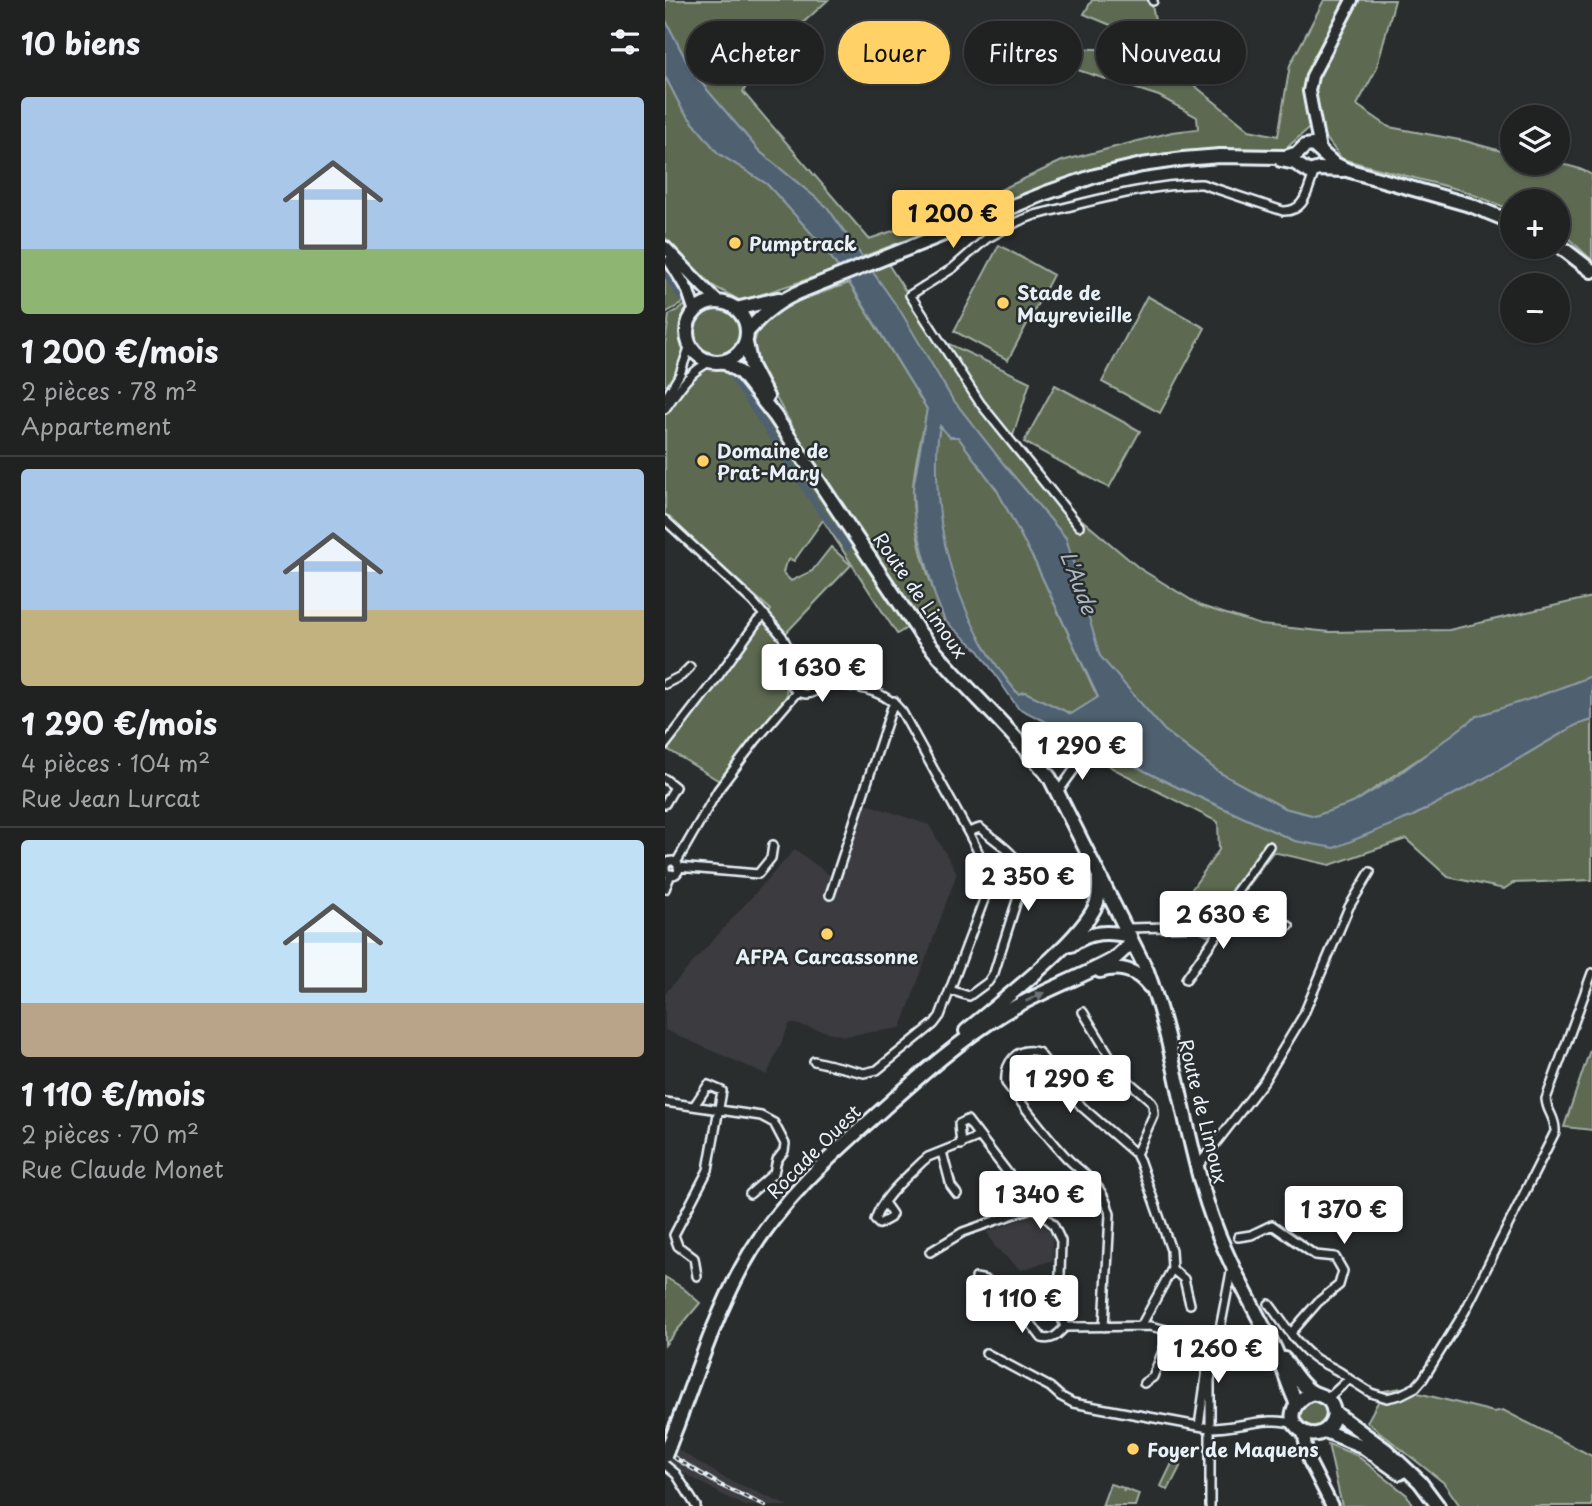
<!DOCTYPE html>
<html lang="fr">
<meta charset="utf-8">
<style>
:root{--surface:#202222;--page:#2d2f2f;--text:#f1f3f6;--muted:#a2a4a5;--line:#3d3f40;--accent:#ffd166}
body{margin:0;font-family:"Playpen Sans",sans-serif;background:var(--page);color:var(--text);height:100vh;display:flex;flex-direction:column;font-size:26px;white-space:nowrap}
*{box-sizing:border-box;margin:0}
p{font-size:23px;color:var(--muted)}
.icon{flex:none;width:38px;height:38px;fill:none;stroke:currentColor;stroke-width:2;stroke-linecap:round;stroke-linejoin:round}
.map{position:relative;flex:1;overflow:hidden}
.side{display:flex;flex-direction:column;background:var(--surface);width:665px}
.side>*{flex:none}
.guide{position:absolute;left:21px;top:21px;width:665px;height:63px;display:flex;gap:14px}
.buttons{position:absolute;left:835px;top:105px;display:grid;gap:14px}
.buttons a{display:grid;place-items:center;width:70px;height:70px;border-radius:50%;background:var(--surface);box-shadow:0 2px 5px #0004,0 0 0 2px var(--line);font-size:35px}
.price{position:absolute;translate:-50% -60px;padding:0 16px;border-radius:7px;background:#fff;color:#222;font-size:23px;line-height:46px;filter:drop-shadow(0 2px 4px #0008)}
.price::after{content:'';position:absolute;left:50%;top:42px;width:21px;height:16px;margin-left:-10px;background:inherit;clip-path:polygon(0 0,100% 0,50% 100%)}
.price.on{background:var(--accent);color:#111}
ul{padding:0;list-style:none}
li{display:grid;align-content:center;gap:14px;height:371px;padding:0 21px}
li+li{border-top:2px solid var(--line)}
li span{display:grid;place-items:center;height:217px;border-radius:7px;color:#555}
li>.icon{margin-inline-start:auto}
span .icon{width:126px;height:126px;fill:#fffc;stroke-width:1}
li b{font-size:30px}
h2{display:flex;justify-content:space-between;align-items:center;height:84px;padding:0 21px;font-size:30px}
.tag{padding:0 24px;border-radius:32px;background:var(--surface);box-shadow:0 2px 5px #0004,0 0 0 2px var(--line);font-size:24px;line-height:63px}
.tag.on{background:var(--accent);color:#111}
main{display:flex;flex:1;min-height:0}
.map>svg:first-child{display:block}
.built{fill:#3a3a40}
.green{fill:#5d6a51;stroke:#a2aea4;stroke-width:2}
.water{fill:#4f6070;stroke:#8c9aa6;stroke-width:2;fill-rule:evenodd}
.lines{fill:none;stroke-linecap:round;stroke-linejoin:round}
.canal{stroke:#4f6070;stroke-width:7}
.street-casing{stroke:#e8f1f8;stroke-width:12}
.secondary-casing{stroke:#e8f1f8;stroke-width:16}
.primary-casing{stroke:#e8f1f8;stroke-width:18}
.street{stroke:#2a2d2e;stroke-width:7}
.secondary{stroke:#2a2d2e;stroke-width:10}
.primary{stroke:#2a2d2e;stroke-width:12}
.rail-casing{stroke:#e8f1f8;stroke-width:4.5}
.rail{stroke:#2a2d2e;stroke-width:2;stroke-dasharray:5;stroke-linecap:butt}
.primary-bridge-casing{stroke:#e8f1f8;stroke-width:18;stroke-linecap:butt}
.primary-bridge{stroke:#2a2d2e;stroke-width:12}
.oneway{fill:#6c7275}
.poi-dot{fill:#ffd166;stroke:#2a2d2e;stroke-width:2.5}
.labels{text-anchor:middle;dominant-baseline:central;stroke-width:5;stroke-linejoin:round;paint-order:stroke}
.poi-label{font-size:19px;font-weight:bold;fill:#e8f1f8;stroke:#2a2d2e;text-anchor:start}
.street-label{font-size:19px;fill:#e8f1f8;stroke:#2a2d2e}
.water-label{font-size:21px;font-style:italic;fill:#abb7c2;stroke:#2a2d2e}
</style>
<main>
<section class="side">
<h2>10 biens<svg class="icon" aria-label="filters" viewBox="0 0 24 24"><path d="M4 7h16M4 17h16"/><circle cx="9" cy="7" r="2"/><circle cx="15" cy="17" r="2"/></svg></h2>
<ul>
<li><span style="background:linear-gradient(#a9c7e8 70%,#8fb573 0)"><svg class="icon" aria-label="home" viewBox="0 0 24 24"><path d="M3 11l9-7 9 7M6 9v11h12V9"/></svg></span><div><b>1 200 €/mois</b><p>2 pièces · 78 m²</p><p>Appartement</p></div></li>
<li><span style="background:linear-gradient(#a9c7e8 65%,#c2b280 0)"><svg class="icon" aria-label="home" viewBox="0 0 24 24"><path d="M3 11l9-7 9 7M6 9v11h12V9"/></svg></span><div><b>1 290 €/mois</b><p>4 pièces · 104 m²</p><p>Rue Jean Lurcat</p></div></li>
<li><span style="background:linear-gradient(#bfe0f5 75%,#b9a48a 0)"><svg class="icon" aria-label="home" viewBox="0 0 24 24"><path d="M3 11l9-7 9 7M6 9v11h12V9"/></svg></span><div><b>1 110 €/mois</b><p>2 pièces · 70 m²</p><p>Rue Claude Monet</p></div></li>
</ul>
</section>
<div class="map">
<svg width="927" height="1506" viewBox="0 0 927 1506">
<rect width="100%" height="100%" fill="#2a2d2e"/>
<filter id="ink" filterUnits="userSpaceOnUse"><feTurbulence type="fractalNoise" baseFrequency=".0143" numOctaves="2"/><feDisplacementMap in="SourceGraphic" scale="14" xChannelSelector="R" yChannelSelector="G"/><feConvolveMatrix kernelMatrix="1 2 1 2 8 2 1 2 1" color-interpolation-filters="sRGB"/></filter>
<g filter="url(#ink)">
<path class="built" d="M191,800L264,825L292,873L236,1028L179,1036L125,1023L102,1075L0,1030V995L3,990L130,849L167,877Z
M367,1215L387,1234L388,1260L356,1270L330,1247L322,1232Z
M9,1447L58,1477L123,1506H80L56,1494L17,1472L4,1461Z"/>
<path class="green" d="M0,0H163L94,63L78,92L204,239L301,206L397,161L507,132L533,129L532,117L494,96L353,51L356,44L458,51L460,31L419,14L427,0H486L499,66L513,72L584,130L613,136L625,65L659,0H730L711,70L692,105L724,127L800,141L847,154V163C874,163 903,160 927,175V260L893,229L892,201H847V210L799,191L677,159L655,130L643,129L617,152L500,153L382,186L197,257L162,207L94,151L27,72L0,19Z
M0,76L17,109L53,153L102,184L159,247L174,269L76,301L37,280L0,237Z
M334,245L388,275L343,360L289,331Z
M0,259L20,298L16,304L0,313Z
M223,264L271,338L365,382L346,442L368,461L397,503L474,568L536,606L596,625L665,632L784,630L927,597V676L874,696L761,754L688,803L650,816L619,808L555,773L499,730L434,656L401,538L341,467L286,397L236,313L207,272Z
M184,283L262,409C258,435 249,463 248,489C246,531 265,583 280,621L245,611C189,526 133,442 86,352L94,327L125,304Z
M482,296L540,328L495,413L437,382Z
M21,305L23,306C16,325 21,335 18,353C17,364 9,375 4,385H0V344L4,315Z
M27 331a26 26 0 1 1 52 0a26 26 0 1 1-52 0Z
M45,365L55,366L80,380L245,626L232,634L158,520L129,561L125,559L120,565L118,573L126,581L147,571L166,547L186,565L119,635L122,709L56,782L2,749L106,610L0,516V415L22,383L38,367Z
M390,385L475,431L444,488L359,442Z
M275,426L285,437H293L332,490L371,564L433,698L406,714L360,692L353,694C331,667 310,634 296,602C278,556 264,474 275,426Z
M927,720V880L848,883L839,889L783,877L741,839L665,865L608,852L545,936L506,919L554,850L553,822L447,768L411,736L510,786L630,841L748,816L831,772L911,725Z
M927,1044V1130L899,1127Z
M0,1277L18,1288L35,1303L0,1345Z
M747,1386L753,1393L829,1412L838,1410L927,1456V1506H795L779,1483L702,1422L719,1391Z
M635 1413a13 13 0 1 1 26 0a13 13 0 1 1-26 0Z
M663,1444L691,1455L742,1495L748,1506H677Z
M508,1461L516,1465L503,1490L496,1486Z
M445,1484L459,1488L458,1492L460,1489L474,1494L470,1506H437Z"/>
<path class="water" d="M0,19L27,72L94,151L162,207L236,312L286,397L341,467L401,538L435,656L499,730L555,773L619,808L650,816L688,803L729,778L812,716L874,696L927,676V720L911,725L831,772L748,816L669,848L630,841L510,786L353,708L314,651L280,621L270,596L250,521L248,489L262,409L191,293L159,247L102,184L53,153L17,109L0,76ZM275,426L285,437H293L332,490L371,564L433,697L406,714L360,692L353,694C302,633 273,554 272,475C272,458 271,442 275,426Z"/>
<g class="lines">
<path class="canal" d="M0,272L17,298
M63,369L154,509L183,548"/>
<g class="street-casing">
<path id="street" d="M488,0V1
M0,399L15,374L25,345
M0,409C13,391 24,371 45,362
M0,520L88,602L117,636L132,664
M414,526L315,403L245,295L288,268L321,239L354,221L370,215C420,203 487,183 537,184L618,211C641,212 642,189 650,171
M125 678a16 16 0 1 1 32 0a16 16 0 1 1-32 0Z
M0,684L16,676L25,667
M0,745L54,675L92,622L100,615
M0,779L10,787L0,804
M393,792L419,756
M0 868a7 7 0 1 1 14 0a7 7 0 1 1-14 0Z
M11,863L53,790L91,740L132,692
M13,867L93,874L106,858L108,845
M0,889L6,874
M165,895L229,701
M568,905L608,917L624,926
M464,928L540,926L549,923L604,846
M521,979L572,906
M285,990L304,996L323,982L329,973L358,881C360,857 331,842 315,828L303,832
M418,1012L457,1076L484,1099L488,1105L489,1114L471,1154
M149,1061L199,1073L212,1070L269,1024L275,1016L320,897L322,869L303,832L237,712C218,687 187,687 157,681
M0,1102L96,1116L109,1123L120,1144L119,1151L112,1160L109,1173L85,1194
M29,1106L43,1085L57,1091L43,1170L9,1235L13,1246L29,1258L32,1276
M296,1145L294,1124L302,1120L369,1207L388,1224L396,1241L394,1310L400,1327
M277,1152L286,1186L292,1194
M533,1166L599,1081L638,1016L684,907L705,872
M220,1204L227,1214L225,1218L214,1224L210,1220C217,1197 241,1178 257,1162L263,1157L313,1137
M573,1237L586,1235L607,1225L650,1255L670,1257L678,1271L674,1285L653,1302L626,1333
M265,1252L298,1232L369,1207
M507,1269L519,1279L525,1304
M311,1278C342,1281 360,1317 377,1338C388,1341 393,1334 400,1327
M604,1304C618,1322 632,1346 651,1359C663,1367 674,1369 684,1379
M400,1327L485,1326L546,1341L554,1340
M439,1327L445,1214C437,1184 424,1179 403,1159C381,1136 361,1108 341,1083C339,1063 352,1046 373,1052L417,1107L471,1154L475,1162L506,1250L507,1269L476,1326
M321,1353L385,1387L395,1396L408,1403L544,1428C571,1429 605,1415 628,1424
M479,1383L488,1377L505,1332
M662,1399L684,1379L706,1393L722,1398L735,1395L751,1387L758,1379L800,1311L890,1132C891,1117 882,1113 881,1099L927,973
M534,1426L546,1341
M0,1465L11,1474L31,1506
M545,1506V1380L567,1267"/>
</g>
<g class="secondary-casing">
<path id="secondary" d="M655,150L644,91L647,76L687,0
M0,247L53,302
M5,261L23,291L30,312
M638,1432L644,1461L667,1506"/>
</g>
<g class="primary-casing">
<path id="primary" d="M616,160L630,163L644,172L654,169L678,170
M892,244L927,271
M22 332a30 30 0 1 1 60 0a30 30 0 1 1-60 0Z
M71,309L113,299
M83,331C99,312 115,300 139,290L381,193L430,176L477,165L518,159L555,156L621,157L633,153L640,146L648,145L668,163L682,170L805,205L847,222
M81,343L86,366L102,397
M59,362L76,373L110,416L254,632C294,684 345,726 385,778L482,971C510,1046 518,1127 542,1203C558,1253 583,1297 607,1343C617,1362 622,1383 631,1402
M406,945C425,931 443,931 465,936
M435,971C454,965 472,970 484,986
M301,1031C335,1002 414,943 431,905C435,896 434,887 434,878
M619,1359C627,1370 635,1385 647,1392C654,1396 660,1395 665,1402C677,1419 658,1442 639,1432C617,1421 630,1398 648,1393
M669,1412L721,1450L755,1482L773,1506
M12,1425C32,1372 50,1317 77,1267C111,1204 165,1156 218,1109C256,1075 295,1040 339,1013C374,992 413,979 449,959L462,947L465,936
M660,1431L697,1446L735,1473"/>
</g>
<use href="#street" class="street"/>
<use href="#secondary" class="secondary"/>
<use href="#primary" class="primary"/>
<g class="rail-casing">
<path id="rail" d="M0,1452L55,1485L100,1506"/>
</g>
<use href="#rail" class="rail"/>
<g class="primary-bridge-casing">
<path id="primary-bridge" d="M0,1456L12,1425"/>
</g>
<use href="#primary-bridge" class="primary-bridge"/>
</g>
<defs><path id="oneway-solid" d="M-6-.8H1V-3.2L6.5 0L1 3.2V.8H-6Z" transform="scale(1.75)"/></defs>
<use class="oneway" href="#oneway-solid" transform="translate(370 997) rotate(-26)"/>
</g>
<g class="poi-dot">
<circle cx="70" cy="243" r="7"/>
<circle cx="338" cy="303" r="7"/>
<circle cx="38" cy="461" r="7"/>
<circle cx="162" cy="934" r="7"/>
<circle cx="468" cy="1449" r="7"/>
</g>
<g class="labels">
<g class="poi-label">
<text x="84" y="243">Pumptrack</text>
<text x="352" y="292">Stade de<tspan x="352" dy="22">Mayrevieille</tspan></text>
<text x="52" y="450">Domaine de<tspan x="52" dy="22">Prat-Mary</tspan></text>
<text x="162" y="956" text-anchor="middle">AFPA Carcassonne</text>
<text x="482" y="1449">Foyer de Maquens</text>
</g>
<g class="street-label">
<text transform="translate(256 595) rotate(55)">Route de Limoux</text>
<text transform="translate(539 1111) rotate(76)">Route de Limoux</text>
<text transform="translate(148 1151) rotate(-45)">Rocade Ouest</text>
</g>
<g class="water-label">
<text transform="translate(415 582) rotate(69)">L'Aude</text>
</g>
</g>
</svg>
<div class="buttons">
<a><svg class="icon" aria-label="layers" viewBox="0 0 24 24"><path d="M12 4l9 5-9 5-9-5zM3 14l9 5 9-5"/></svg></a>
<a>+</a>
<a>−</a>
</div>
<b class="price on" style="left:288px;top:250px">1 200 €</b>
<b class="price" style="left:157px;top:704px">1 630 €</b>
<b class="price" style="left:417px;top:782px">1 290 €</b>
<b class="price" style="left:363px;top:913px">2 350 €</b>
<b class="price" style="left:558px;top:951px">2 630 €</b>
<b class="price" style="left:405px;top:1115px">1 290 €</b>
<b class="price" style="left:375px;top:1231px">1 340 €</b>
<b class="price" style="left:679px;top:1246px">1 370 €</b>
<b class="price" style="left:357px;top:1335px">1 110 €</b>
<b class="price" style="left:553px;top:1385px">1 260 €</b>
<div class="guide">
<a class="tag">Acheter</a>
<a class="tag on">Louer</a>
<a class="tag">Filtres</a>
<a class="tag">Nouveau</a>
</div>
</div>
</main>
